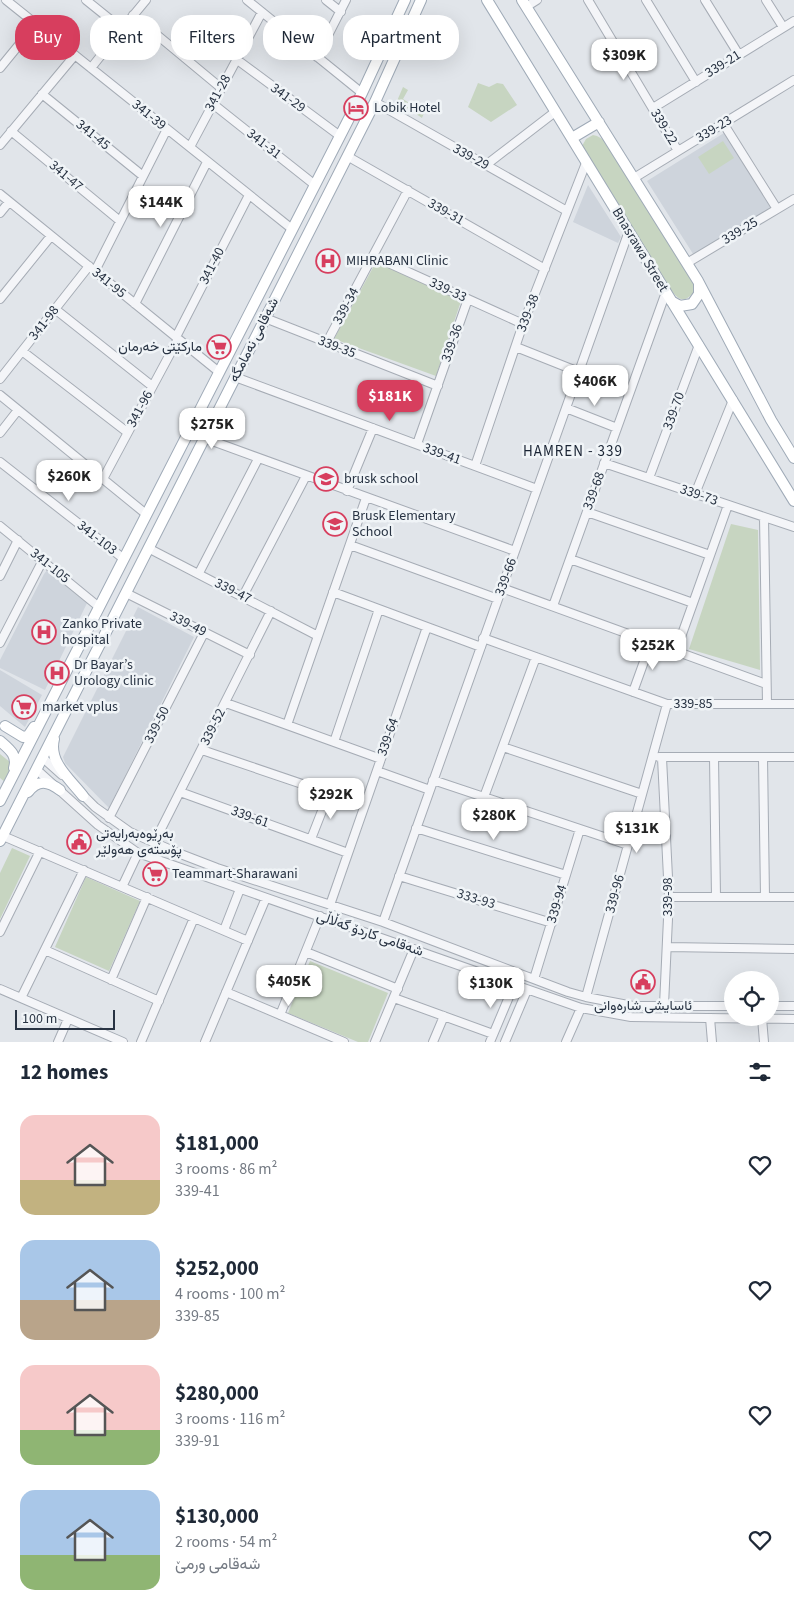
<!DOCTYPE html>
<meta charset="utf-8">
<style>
:root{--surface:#fff;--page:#f6f6f7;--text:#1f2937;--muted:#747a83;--accent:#d73e5e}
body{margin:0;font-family:"Source Sans 3",Vazirmatn,sans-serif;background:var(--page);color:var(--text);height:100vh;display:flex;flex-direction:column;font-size:19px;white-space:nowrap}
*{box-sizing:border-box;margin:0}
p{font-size:16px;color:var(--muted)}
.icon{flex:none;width:28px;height:28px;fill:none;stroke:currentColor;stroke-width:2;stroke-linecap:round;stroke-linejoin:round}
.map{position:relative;height:1042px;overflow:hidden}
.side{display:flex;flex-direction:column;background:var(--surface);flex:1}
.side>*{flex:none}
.guide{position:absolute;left:15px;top:15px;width:500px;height:45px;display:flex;gap:10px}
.tools{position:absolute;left:724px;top:971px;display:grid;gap:10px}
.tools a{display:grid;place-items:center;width:55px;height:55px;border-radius:50%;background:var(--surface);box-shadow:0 5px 20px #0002;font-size:25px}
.scale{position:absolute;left:15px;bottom:12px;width:100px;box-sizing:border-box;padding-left:5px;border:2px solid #283343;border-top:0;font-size:14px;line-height:18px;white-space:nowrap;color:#283343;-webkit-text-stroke:4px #f0f4f7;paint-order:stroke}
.price{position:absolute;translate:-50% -42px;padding:0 11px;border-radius:10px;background:#fff;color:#222;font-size:16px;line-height:32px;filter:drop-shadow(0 1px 2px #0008)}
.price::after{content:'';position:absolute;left:50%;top:30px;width:15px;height:11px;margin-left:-8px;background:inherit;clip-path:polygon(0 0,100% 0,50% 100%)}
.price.on{background:var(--accent);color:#fff}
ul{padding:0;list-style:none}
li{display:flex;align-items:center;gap:15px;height:125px;padding:0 20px}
li span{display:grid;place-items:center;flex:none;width:140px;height:100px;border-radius:15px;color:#555}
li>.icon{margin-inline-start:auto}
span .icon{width:60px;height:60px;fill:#fffc;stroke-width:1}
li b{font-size:21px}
h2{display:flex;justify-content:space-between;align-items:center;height:60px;padding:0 20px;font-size:21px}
.chip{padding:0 18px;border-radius:20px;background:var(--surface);box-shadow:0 5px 20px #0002;font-size:18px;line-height:45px}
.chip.on{background:var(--accent);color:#fff}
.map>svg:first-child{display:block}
.built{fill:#ced4dc}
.green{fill:#c7d5c1}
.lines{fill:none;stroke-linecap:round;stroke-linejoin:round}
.minor-casing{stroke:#a6acb5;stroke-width:10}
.major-casing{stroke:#9faab7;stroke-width:12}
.minor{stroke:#f4f5f8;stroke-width:8}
.major{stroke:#fff;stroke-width:10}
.labels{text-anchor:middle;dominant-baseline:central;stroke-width:5;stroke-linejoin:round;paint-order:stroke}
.street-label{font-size:14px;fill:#283343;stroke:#f0f4f7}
.poi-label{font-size:14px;fill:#283343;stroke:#f0f4f7;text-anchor:start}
.neighbourhood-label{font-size:15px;letter-spacing:1px;fill:#1a2434;stroke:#f0f4f7}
</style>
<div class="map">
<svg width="794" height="1042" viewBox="0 0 794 1042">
<rect width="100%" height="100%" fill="#e1e5ea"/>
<path class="built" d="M724,133L772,210L695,257L647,181Z
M588,185L621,237L618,243L573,222Z
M48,569L88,601L45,690L0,668V660L44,574Z
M138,607L194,637L109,808L65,763L63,757Z
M0,670L42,695L25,727L0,706Z"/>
<path class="green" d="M478,83L489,87L497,83L503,84L517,105L491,122L468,107Z
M403,87L408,90L403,99L424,113L422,118L397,101Z
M593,135L597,136L604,140L693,283V293C679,310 671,288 664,278C661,273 656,268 652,262L582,146L586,139Z
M723,141L734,158L709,174L698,157Z
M376,262L461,301L436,376L334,339Z
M731,524L758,530L760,670L689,649Z
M0,754L15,766L5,782L0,778Z
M12,848L30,856L0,919V873Z
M86,877L140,901L109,971L55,947Z
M310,961L388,993L368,1042H358L288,1013Z"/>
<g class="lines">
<g class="minor-casing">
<path id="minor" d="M6,0L292,229
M86,0L122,29
M247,0L362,93
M326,0L341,12
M588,0L678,151
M646,0L696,82
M705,0L739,55
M766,0L783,27
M526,7L537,0
M133,15L221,88
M317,57L346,0
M236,59L340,136
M0,68L36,24
M91,68L122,29L146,0
M42,94L143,176
M375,102L567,211
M213,104L315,185
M653,108L794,21
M723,123L777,209
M11,131L120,221
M0,145L75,55
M190,147L262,12
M347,156L545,269
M486,165L555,112
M634,178L794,80
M0,194L219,372
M0,213L9,202
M373,256L523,324
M687,263L794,199
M95,271L167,129
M0,299L51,236
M135,304L207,162
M55,309L152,386
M265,318L438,386
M176,337L249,195
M327,342L408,190
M516,347L579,372
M22,351L127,432
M235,377L537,489
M0,379L89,266
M0,395L146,514
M566,408L617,428
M0,433L18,410
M204,438L515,551
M417,444L468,299
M0,462L124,559
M604,463L794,527
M475,466L523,324L586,163
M649,478L699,345
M103,479L178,339
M347,491L373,428
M695,494L733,400
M587,512L710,555
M764,517L767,704
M0,526L99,607
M350,545L498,599
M148,548L318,636
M570,559L693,603
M199,573L258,459
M0,576L18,540
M502,588L766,684
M333,592L481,647
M126,593L250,655
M243,596L306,476
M553,606L666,292
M483,638L667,704H794
M0,643L43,560
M676,651L728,505
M633,692L651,642
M226,703L381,759
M287,725L366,498
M334,742L379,609
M503,747L642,794
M202,750L364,805
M659,757H794
M714,757L716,897
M763,757L765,897
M43,758L62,775
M662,758L669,897L664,1005
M37,770L98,825L138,853L581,1008L631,1017L794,1019
M377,771L430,790
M433,780L628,845
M180,792L348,853
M81,793L95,807L130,832L178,853L217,868L383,922L568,992L586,997L633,1006H732
M484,797L536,657
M109,818L204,633
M416,828L566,875
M3,836L248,941
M311,839L329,793
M154,843L271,611
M399,876L552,923
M122,887L138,853
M669,897H794
M330,905L427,627
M383,922L629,231
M224,930L240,889
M0,932L40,851
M667,947L794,949
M45,950L159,1001
M306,952L398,989
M534,979L580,829
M111,980L147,897
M0,989L123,1042
M226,992L344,1042
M586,997L667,704
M21,998L84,870
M394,998L493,1034
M770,1006H794
M280,1015L320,916
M710,1018L712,1042
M762,1018L764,1042
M58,1042L68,1019
M141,1042L194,918
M205,1042L266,898
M375,1042L414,949
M433,1042L444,1016
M490,1042L514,985
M505,1042L527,990
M566,1042L581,1008"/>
</g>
<g class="major-casing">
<path id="major" d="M487,0L794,501
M522,0L698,281L771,420L794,458
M572,138L599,122
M671,301L680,306L692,304L699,294V284
M5,726L23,737L28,736L34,727
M54,739C48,762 70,779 83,796
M0,741C9,749 18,755 14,768
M28,792C38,779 48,781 60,790
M0,801L362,93L405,0
M0,841L375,102L421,0"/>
</g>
<use href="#minor" class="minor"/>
<use href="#major" class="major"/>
</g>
<defs>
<g id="hotel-ring" transform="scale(1.25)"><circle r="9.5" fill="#f0f4f7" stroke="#d73e5e" stroke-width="1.5"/><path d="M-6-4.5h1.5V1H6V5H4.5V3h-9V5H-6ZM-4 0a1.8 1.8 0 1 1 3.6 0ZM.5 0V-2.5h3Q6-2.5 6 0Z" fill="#d73e5e"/></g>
<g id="hospital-ring" transform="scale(1.25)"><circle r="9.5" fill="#f0f4f7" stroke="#d73e5e" stroke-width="1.5"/><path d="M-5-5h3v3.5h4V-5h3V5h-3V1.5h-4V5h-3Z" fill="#d73e5e"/></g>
<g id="supermarket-ring" transform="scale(1.25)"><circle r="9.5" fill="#f0f4f7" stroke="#d73e5e" stroke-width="1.5"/><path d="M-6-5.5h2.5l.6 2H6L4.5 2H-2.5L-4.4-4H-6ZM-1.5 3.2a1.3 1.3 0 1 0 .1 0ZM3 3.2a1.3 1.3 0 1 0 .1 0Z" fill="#d73e5e"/></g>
<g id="school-ring" transform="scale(1.25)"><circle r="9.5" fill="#f0f4f7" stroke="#d73e5e" stroke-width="1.5"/><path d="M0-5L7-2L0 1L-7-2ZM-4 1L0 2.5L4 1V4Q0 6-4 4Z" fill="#d73e5e"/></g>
<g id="civic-ring" transform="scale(1.25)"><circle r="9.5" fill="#f0f4f7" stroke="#d73e5e" stroke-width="1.5"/><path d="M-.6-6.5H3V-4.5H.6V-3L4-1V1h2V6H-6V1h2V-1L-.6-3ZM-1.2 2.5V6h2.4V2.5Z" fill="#d73e5e"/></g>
</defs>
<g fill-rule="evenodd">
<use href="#hotel-ring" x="356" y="108"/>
<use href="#hospital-ring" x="328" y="261"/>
<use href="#supermarket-ring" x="219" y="347"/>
<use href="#school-ring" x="326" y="479"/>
<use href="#school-ring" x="335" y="524"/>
<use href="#hospital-ring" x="44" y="632"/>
<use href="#hospital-ring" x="57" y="673"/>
<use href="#supermarket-ring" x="24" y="707"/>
<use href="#civic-ring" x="79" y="842"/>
<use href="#supermarket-ring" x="155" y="874"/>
<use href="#civic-ring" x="643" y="982"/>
</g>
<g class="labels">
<g class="street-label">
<text transform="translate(723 64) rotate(-32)">339-21</text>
<text transform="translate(218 93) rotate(-62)">341-28</text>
<text transform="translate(288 98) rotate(36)">341-29</text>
<text transform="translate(149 115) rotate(39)">341-39</text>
<text transform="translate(664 127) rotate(59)">339-22</text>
<text transform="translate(714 129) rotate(-31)">339-23</text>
<text transform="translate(93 135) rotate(39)">341-45</text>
<text transform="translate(264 144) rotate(38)">341-31</text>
<text transform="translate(471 157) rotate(29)">339-29</text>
<text transform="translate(66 176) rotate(40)">341-47</text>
<text transform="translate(446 212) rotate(30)">339-31</text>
<text transform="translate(740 231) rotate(-31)">339-25</text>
<text transform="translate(640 250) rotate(59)">Bnasrawa Street</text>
<text transform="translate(212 266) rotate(-63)">341-40</text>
<text transform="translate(109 283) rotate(39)">341-95</text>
<text transform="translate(448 290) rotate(25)">339-33</text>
<text transform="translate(346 306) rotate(-62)">339-34</text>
<text transform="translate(528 313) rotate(-69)">339-38</text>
<text transform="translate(44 323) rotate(-52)">341-98</text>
<text transform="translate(254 340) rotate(-63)">شەقامی نەمامگە</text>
<text transform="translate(452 343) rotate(-71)">339-36</text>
<text transform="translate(337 347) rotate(21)">339-35</text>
<text transform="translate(140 409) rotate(-62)">341-96</text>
<text transform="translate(674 411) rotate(-70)">339-70</text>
<text transform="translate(442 454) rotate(20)">339-41</text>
<text transform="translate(594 491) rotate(-70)">339-68</text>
<text transform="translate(699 495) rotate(19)">339-73</text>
<text transform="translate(97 538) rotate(38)">341-103</text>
<text transform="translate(50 566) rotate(39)">341-105</text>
<text transform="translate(506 577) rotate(-70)">339-66</text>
<text transform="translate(233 591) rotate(27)">339-47</text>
<text transform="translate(188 624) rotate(27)">339-49</text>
<text x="693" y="704">339-85</text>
<text transform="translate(157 725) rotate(-63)">339-50</text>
<text transform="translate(213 727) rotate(-63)">339-52</text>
<text transform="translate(388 737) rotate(-71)">339-64</text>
<text transform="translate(250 817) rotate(20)">339-61</text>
<text transform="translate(615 894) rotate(-75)">339-96</text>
<text transform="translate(668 897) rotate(-90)">339-98</text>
<text transform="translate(476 899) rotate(17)">333-93</text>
<text transform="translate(557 904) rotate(-73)">339-94</text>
<text transform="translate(370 934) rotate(19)">شەقامی کاردۆ گەڵاڵی</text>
</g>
<g class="poi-label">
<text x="374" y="108">Lobik Hotel</text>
<text x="346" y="261">MIHRABANI Clinic</text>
<text x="202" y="347" text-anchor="end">مارکێتی خەرمان</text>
<text x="344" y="479">brusk school</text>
<text x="352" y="516">Brusk Elementary<tspan x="352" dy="16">School</tspan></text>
<text x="62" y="624">Zanko Private<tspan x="62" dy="16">hospital</tspan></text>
<text x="74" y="665">Dr Bayar’s<tspan x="74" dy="16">Urology clinic</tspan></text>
<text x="42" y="707">market vplus</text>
<text x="96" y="834">بەڕێوەبەرایەتی<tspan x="96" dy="16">پۆستەی هەولێر</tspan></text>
<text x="172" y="874">Teammart-Sharawani</text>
<text x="643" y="1006" text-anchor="middle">ئاسایشی شارەوانی</text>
</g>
<g class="neighbourhood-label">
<text x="573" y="451">HAMREN - 339</text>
</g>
</g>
</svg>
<div class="tools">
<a><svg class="icon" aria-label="locate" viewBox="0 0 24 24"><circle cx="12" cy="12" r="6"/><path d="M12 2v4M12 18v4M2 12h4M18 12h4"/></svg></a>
</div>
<div class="scale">100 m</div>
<b class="price" style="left:624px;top:81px">$309K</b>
<b class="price" style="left:161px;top:228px">$144K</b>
<b class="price" style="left:595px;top:407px">$406K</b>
<b class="price on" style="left:390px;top:422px">$181K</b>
<b class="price" style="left:212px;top:450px">$275K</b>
<b class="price" style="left:69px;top:502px">$260K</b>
<b class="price" style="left:653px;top:671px">$252K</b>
<b class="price" style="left:331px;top:820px">$292K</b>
<b class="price" style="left:494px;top:841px">$280K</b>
<b class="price" style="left:637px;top:854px">$131K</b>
<b class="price" style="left:289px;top:1007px">$405K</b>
<b class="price" style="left:491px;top:1009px">$130K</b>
<div class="guide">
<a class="chip on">Buy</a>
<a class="chip">Rent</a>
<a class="chip">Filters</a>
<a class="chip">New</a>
<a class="chip">Apartment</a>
</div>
</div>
<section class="side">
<h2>12 homes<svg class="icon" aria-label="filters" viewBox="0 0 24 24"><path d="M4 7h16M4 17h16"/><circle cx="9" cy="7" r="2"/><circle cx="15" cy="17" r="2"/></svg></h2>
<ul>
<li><span style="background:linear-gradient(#f6c9c9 65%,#c2b280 0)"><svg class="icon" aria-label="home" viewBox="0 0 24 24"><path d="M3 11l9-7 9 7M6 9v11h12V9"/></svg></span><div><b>$181,000</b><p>3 rooms · 86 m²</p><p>339-41</p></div><svg class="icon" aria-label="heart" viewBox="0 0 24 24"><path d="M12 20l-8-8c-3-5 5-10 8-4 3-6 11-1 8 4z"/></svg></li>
<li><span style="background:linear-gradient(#a9c7e8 60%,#b9a48a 0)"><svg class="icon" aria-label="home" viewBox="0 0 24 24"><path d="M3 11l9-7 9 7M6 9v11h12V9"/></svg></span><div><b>$252,000</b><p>4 rooms · 100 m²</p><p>339-85</p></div><svg class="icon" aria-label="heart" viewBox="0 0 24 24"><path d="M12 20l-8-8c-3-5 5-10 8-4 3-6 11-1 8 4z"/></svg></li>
<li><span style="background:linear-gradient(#f6c9c9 65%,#8fb573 0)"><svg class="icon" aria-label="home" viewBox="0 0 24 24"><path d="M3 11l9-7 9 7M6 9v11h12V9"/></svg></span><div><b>$280,000</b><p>3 rooms · 116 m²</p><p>339-91</p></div><svg class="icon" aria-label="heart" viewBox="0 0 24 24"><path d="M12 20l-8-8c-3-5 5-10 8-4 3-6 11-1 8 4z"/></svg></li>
<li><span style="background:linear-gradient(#a9c7e8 65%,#8fb573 0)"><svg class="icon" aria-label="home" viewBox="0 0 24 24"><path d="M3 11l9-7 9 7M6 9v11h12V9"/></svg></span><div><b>$130,000</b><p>2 rooms · 54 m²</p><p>شەقامی ورمێ</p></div><svg class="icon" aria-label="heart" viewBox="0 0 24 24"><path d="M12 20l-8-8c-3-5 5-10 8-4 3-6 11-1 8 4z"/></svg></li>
</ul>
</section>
